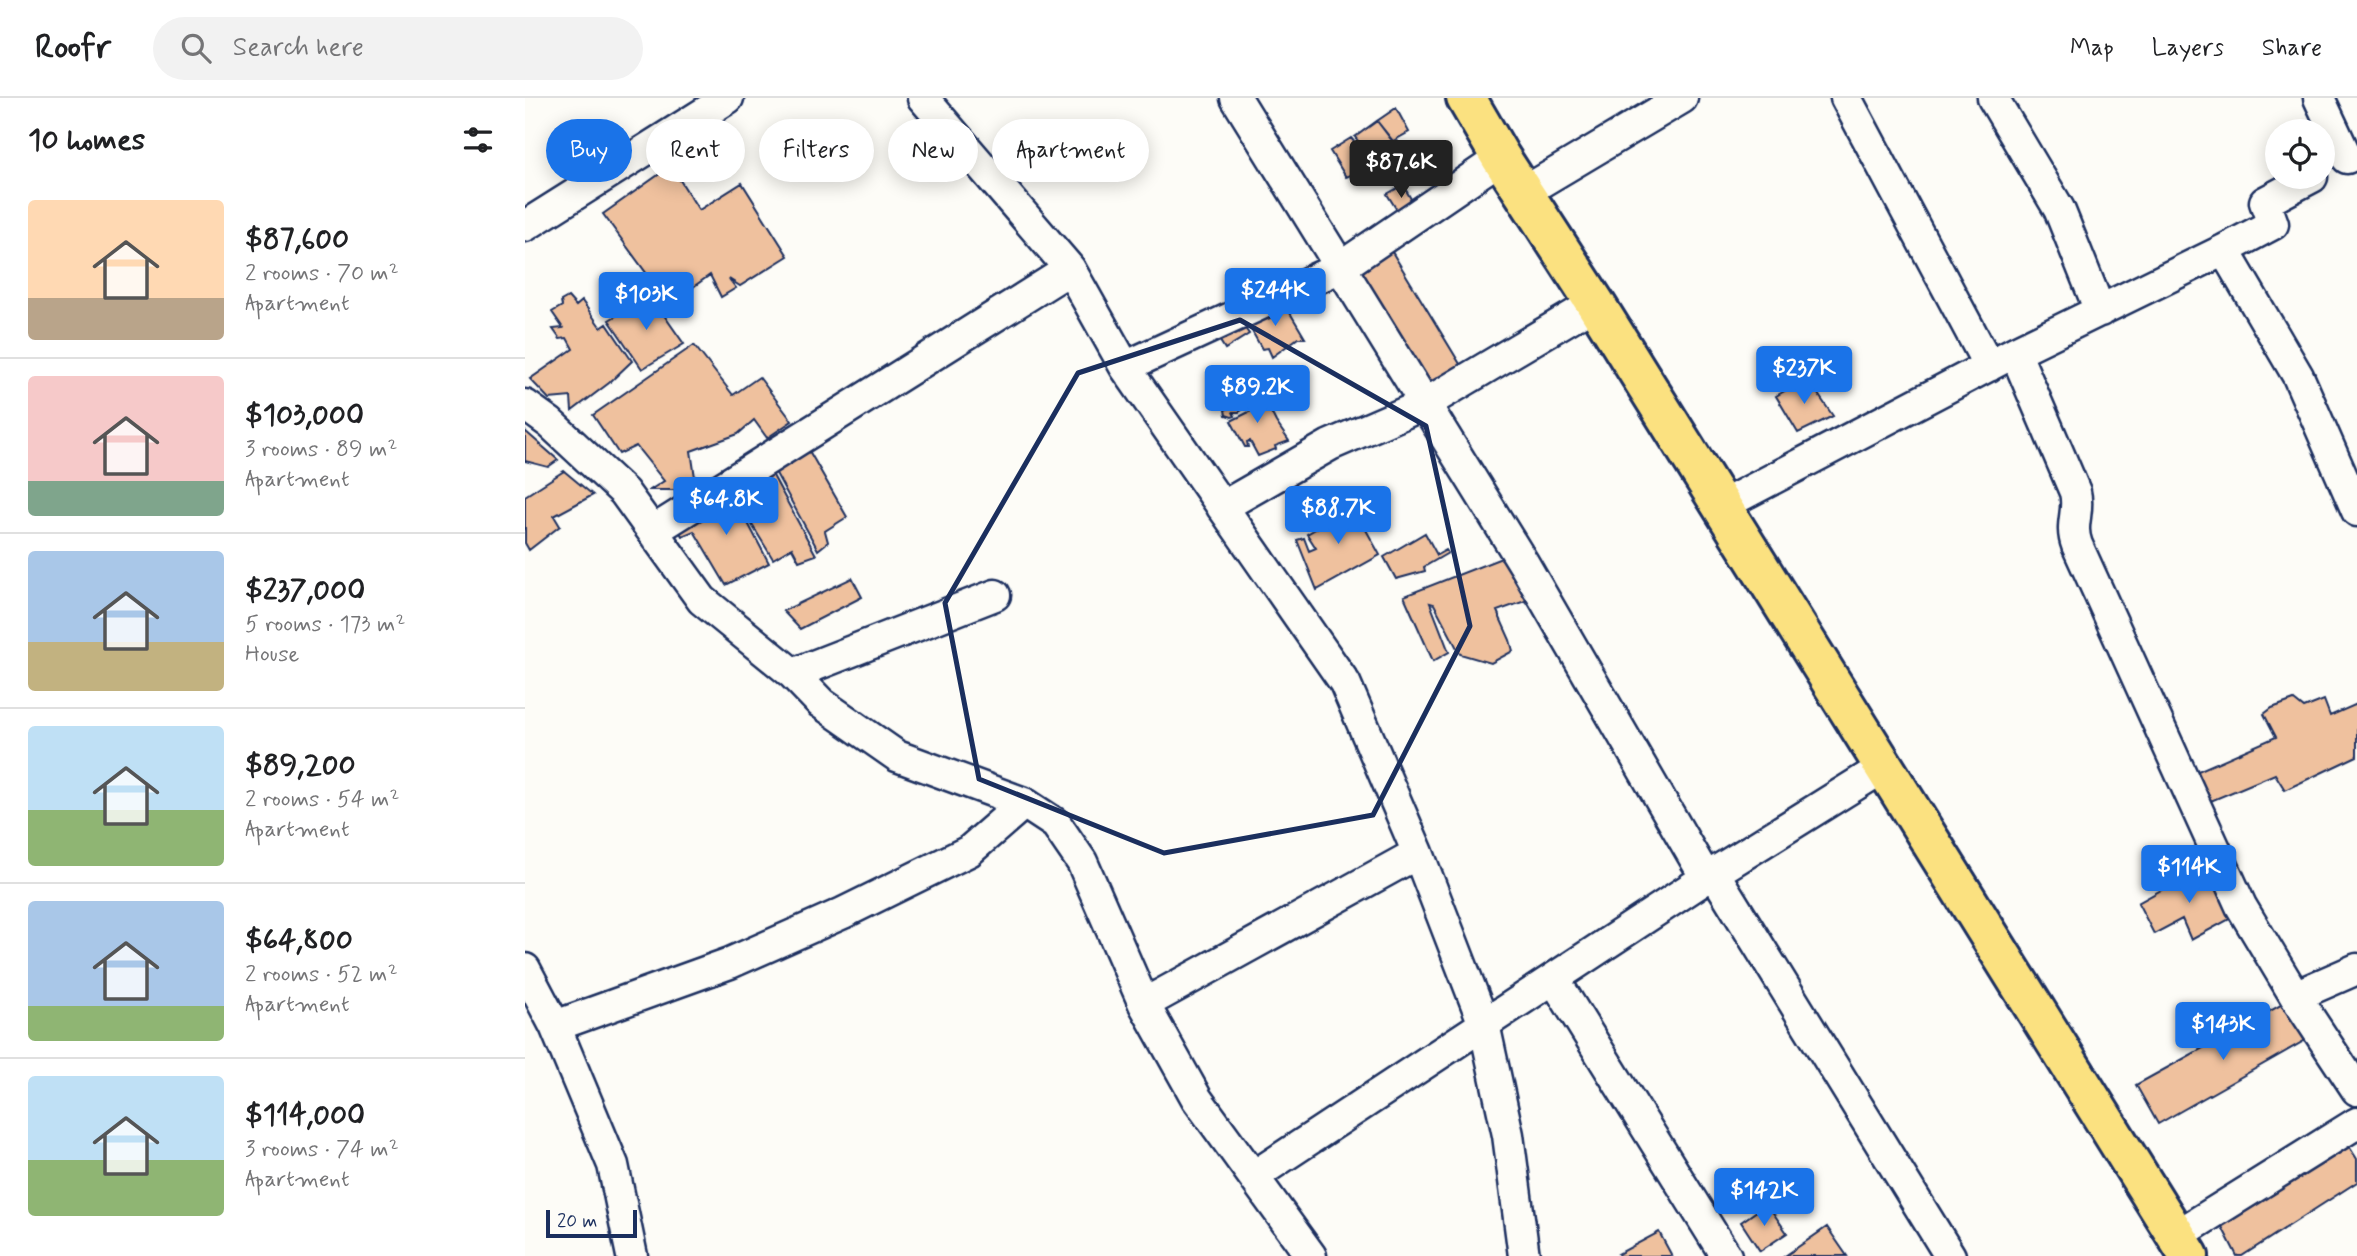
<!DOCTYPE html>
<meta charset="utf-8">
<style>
:root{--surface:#fff;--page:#f2f2f2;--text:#202124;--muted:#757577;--line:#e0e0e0;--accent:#1a73e8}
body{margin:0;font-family:Mynerve,sans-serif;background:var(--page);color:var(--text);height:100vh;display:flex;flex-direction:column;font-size:26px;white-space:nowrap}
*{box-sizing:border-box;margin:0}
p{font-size:23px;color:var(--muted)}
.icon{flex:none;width:38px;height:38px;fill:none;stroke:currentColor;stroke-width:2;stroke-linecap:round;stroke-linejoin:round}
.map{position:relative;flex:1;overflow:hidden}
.side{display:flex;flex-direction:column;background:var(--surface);width:525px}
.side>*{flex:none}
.banner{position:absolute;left:21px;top:21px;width:665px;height:63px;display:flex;gap:14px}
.buttons{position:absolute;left:1740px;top:21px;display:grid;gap:14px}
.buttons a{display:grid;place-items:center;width:70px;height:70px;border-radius:50%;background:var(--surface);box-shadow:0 4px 18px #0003;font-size:35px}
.scale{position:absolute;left:21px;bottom:18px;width:91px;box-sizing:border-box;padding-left:7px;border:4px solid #1b2f5e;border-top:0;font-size:19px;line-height:24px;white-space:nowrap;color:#1b2f5e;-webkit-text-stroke:5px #fdfcf7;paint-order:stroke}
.price{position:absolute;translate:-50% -60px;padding:0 16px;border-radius:7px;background:var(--accent);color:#fff;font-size:23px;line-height:46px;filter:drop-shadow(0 2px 4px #0008)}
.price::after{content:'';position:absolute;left:50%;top:42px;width:21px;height:16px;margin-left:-10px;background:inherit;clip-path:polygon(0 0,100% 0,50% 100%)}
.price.active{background:#222;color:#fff}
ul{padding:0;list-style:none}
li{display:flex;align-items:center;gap:21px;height:175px;padding:0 28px}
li+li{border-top:2px solid var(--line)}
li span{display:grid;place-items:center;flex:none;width:196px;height:140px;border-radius:7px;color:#555}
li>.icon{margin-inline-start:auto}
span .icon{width:84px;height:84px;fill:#fffc;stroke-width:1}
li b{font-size:30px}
h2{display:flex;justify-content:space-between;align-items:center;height:84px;padding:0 28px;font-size:30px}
.tag{padding:0 24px;border-radius:32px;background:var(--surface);box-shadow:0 4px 18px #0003;font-size:24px;line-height:63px}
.tag.active{background:var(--accent);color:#fff}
header{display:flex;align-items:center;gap:42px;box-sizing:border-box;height:98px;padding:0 35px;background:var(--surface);border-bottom:2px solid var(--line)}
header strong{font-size:33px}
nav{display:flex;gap:38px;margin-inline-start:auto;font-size:24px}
.search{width:490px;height:63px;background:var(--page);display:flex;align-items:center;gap:18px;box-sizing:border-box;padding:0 24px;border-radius:38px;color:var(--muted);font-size:26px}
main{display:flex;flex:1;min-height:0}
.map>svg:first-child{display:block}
.building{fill:#efc19e;stroke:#1b2f5e;stroke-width:2}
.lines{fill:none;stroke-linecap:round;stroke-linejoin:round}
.minor-casing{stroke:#1b2f5e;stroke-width:35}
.major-casing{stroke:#1b2f5e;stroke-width:44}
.minor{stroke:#fdfcf7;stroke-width:30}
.major{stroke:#fbe180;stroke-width:38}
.marked{fill:none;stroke:#1b2f5e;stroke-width:5;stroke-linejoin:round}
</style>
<header>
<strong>Roofr</strong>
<div class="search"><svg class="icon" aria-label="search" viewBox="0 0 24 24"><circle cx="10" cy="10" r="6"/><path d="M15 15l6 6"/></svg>Search here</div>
<nav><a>Map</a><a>Layers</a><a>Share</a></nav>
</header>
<main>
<section class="side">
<h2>10 homes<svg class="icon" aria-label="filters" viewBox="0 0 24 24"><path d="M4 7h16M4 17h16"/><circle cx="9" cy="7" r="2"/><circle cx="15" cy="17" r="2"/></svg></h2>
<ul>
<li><span style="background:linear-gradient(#ffd9b3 70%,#b9a48a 0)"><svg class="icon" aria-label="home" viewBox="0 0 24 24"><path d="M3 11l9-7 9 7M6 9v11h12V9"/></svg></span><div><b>$87,600</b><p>2 rooms · 70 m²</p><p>Apartment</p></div></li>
<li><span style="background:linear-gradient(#f6c9c9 75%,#7fa58c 0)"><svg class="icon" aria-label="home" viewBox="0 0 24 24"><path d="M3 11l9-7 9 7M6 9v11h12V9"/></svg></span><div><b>$103,000</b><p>3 rooms · 89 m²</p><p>Apartment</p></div></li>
<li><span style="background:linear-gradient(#a9c7e8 65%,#c2b280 0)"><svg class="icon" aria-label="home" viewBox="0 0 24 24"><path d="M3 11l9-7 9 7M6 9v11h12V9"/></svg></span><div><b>$237,000</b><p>5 rooms · 173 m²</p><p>House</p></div></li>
<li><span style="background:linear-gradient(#bfe0f5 60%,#8fb573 0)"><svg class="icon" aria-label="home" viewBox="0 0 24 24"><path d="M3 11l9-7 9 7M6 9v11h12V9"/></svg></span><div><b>$89,200</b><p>2 rooms · 54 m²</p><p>Apartment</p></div></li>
<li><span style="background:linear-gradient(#a9c7e8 75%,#8fb573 0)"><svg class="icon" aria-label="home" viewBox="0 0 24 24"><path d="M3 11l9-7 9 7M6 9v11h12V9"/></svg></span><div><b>$64,800</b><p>2 rooms · 52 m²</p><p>Apartment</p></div></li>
<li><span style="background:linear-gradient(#bfe0f5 60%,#8fb573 0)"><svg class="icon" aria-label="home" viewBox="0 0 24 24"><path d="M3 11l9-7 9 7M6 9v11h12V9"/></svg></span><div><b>$114,000</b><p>3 rooms · 74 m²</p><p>Apartment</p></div></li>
</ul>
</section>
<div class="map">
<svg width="1832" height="1158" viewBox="0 0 1832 1158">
<rect width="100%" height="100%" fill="#fdfcf7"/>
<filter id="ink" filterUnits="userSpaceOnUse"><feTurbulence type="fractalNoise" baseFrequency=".0143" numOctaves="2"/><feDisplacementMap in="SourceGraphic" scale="14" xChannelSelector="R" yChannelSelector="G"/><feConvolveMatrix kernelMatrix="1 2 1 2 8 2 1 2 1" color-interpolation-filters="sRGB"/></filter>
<g filter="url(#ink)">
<path class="building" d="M871,10L884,34L868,43L852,23Z
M852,23L871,48L860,56L862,62L852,67L830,39Z
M826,40L849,68L821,79L805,53Z
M146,68L174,112L217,85L263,158L215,188L204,181L211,190L196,199L185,177L144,206L78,116Z
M878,87L890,108L875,117L862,96Z
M861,144L938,271L898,295L824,172Z
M125,197L159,246L117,271L84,222Z
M43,199L51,208L57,203L76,230L82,226L107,263L84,285L47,313L46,299L24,301L5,281L48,251L42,240L35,241L28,231L38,230L27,214L37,208L36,203Z
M758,203L780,240H773L747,259L743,250L737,251L720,221Z
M713,220L724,236L700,251L688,232Z
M169,247L208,297L234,279L267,323L242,340L229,322L213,336L166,353L170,379L153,392H125L139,383L111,348L94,356L68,317Z
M1282,280L1308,318L1273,335L1251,298Z
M731,295L733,302H740L751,324L764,343L750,348L751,351L733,358L725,343L722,344L723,349H720L706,323L726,313L723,308L714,314H708L710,318L707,319L701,317L700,312Z
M0,333L33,362L23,369L0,363Z
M283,351L322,419L300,433L303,444L293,452L248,370Z
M39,373L68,397L29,418L35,428L4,452L0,445V398Z
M246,374L291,457L274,463L267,450L248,461L205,391Z
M205,391L244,465L201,487L169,433L157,438L150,425Z
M824,401L855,457L792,492L772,442L779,440L784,453L791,450L782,436L809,420L806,412Z
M900,435L912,457L921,452L923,455L899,469L900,473L871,481L859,459Z
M979,459L1003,502L972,513L985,542L988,553L966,565L935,556L909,506L905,505L924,554L908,563L879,498Z
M327,480L337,499L275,531L258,513Z
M1769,602L1779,610L1799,602L1805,618L1832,606V658L1760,692L1750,676L1681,705L1666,676L1751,639L1739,616L1747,610Z
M1681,767L1712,817L1666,842L1657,821L1629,836L1613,805Z
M1763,903L1786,939L1633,1026L1611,987Z
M1820,1042L1832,1061V1084L1717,1158H1712L1693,1121Z
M1242,1106L1262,1135L1235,1153L1216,1124Z
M1302,1129L1322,1158H1260Z
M1134,1134L1147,1158H1095L1093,1156Z"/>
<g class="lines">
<g class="minor-casing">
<path id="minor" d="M398,0L545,171L600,269L820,585L893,755L959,926L983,1037L999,1158
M711,0L999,466L1181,780
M1321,0L1464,268
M1468,0L1534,111L1575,213
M1794,0L1822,60
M999,94L1157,0
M0,128L203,0
M1699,152L1773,278L1832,413
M1490,254L1550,394C1555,414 1544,426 1552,447L1716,808L1770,898L1832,992
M600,269L816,169L976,60
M0,307L25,325L99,394L177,502L268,576L296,605L372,658L499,705L531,726L557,764L619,906L672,1001L786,1158
M1196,408L1490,254L1699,152L1748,126L1740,104L1787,79
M697,409L805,347L900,306L1070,205
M128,433L545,171
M268,576L470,497
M1189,775L1425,1158
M0,871L30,928L88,1067L107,1158
M1029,881L1201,1158
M1770,898L1832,871
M619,906L893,755
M30,928L205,865L318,815L444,753L499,705
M729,1078L1181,780L1359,669
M1651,1138L1832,1025"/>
</g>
<g class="major-casing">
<path id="major" d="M941,0L976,60L1070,205L1664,1158"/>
</g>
<use href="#minor" class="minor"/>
<use href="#major" class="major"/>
</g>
</g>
<path class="marked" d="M715,222L901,328L945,528L848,717L639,755L454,681L420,505L553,275Z"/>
</svg>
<div class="buttons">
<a><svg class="icon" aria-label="locate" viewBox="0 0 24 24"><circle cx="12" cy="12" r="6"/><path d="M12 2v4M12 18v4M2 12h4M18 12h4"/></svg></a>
</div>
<div class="scale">20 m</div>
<b class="price active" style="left:876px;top:102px">$87.6K</b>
<b class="price" style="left:750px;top:230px">$244K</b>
<b class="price" style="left:121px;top:234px">$103K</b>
<b class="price" style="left:1279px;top:308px">$237K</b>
<b class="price" style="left:732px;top:327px">$89.2K</b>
<b class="price" style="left:201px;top:439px">$64.8K</b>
<b class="price" style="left:813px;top:448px">$88.7K</b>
<b class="price" style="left:1664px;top:807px">$114K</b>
<b class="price" style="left:1698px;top:964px">$143K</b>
<b class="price" style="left:1239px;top:1130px">$142K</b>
<div class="banner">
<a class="tag active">Buy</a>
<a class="tag">Rent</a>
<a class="tag">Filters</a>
<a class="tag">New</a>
<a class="tag">Apartment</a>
</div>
</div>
</main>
